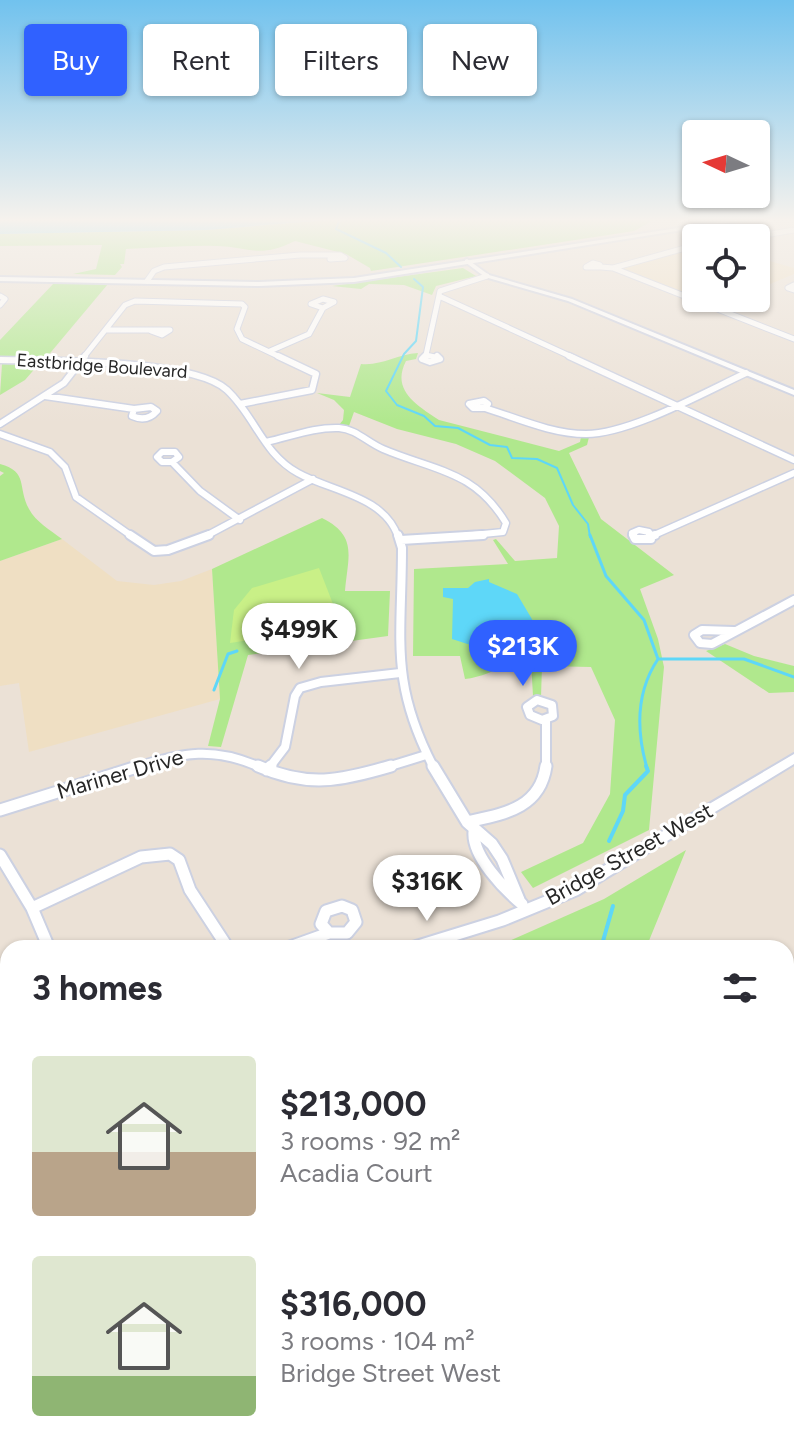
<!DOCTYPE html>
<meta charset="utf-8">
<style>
:root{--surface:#fff;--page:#f2f2f3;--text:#2b2b33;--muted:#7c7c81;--accent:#3061ff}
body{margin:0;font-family:Figtree,sans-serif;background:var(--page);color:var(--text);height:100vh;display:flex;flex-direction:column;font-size:30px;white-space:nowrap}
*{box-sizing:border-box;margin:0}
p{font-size:26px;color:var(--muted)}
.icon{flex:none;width:44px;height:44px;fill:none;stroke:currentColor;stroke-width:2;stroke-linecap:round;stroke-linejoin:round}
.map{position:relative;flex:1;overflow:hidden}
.panel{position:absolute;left:0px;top:940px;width:794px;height:512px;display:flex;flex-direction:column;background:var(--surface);border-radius:24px 24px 0 0;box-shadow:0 2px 6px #0004}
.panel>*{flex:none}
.banner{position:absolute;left:24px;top:24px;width:746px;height:72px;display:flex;gap:16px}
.needle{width:52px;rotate:274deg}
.fabs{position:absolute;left:682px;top:120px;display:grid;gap:16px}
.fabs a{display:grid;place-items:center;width:88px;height:88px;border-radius:8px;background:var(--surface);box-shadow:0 2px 6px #0004;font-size:40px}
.price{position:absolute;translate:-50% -68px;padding:0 18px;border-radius:28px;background:#fff;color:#222;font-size:26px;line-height:52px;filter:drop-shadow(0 2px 4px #0008)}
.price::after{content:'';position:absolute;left:50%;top:48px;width:24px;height:18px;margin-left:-12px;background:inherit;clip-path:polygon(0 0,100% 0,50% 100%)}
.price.selected{background:var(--accent);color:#fff}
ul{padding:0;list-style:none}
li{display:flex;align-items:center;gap:24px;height:200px;padding:0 32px}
li span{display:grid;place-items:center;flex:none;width:224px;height:160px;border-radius:8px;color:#555}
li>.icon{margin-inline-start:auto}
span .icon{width:96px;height:96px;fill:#fffc;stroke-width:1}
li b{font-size:34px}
h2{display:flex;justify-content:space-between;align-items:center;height:96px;padding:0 32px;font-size:34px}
.chip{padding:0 28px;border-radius:8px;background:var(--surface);box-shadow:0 2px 6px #0004;font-size:28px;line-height:72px}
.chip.selected{background:var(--accent);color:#fff}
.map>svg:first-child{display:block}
.education{fill:#efdfc3}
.green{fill:#b0e88d}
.pitch{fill:#c9f087}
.water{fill:#5ed7f8}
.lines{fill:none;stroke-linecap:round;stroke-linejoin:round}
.stream-far3{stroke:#5ed7f8;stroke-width:2}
.stream-far2{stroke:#5ed7f8;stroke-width:3}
.stream-far1{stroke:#5ed7f8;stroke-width:4}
.stream{stroke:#5ed7f8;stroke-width:5}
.minor-far4-casing{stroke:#ccd1e2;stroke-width:7}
.minor-far3-casing{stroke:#ccd1e2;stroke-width:9}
.minor-far2-casing{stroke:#ccd1e2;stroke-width:12}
.minor-far1-casing{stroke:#ccd1e2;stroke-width:15}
.minor-casing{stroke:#ccd1e2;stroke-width:18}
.tertiary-casing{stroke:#ccd1e2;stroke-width:4}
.secondary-casing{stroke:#ccd1e2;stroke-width:4}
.minor-far4{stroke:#fff;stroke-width:5}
.minor-far3{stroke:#fff;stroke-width:6}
.minor-far2{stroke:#fff;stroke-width:8}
.minor-far1{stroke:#fff;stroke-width:11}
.minor{stroke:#fff;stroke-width:14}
.tertiary{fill:#fff;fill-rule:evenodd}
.secondary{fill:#fff;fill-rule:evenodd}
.labels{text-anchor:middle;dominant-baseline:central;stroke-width:6;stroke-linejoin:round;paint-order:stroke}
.far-street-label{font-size:18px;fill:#272727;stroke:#fff}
.street-label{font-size:22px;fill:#272727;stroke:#fff}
</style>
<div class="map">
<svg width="794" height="1452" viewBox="0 0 794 1452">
<rect width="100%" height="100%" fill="#ebe1d6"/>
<path class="education" d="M694,248L696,298H735L716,306L620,269Z
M756,257L794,268V274L756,290Z
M62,539L117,581L154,585L181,581L212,569L220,699L29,752L19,683L0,686V561Z"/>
<path class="green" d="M339,219H656L634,231L371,271L370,268L346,254L295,241C258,259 251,247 216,246C186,245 156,248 126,249L124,264H120L122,267L115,275L73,274L96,269L102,245L0,246V234L207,230Z
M463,268L476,276L436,286L432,295L404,285L369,284L361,289L332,286Z
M54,283L108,284L46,358L0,356V340Z
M418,353L416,359L406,361C391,390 416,405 439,420L559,451L580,442L581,437H589L587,445L569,453L601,519L674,575L640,589L658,639L664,667L649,830L533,888L521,872L583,843L610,794L615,720L591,667L542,666L541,697L533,696L531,661C508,661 488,677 465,679L460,656H413L414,569L508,564L493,540L496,539L515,561L557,558L559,526L545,498L495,461L456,444L397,429L354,412L349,426L339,425L343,420L344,410L334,400L317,393L350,397L361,364C382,366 397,354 418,353Z
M2,364L38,365L25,380L0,395Z
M0,464C29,472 17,487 29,509C36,522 50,530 62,539L0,561V476L4,473L0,471Z
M322,518C358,536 348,556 345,591H390L388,636L248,655L221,747L208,746L220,699L212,569Z
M725,644L754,656L794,666V692L769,693L706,651Z
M686,850L646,948H493L604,899Z"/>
<path class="pitch" d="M319,568L340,622L334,627L230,643L234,610L252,588Z"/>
<path class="water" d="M339,219L207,230L0,234V221Z
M489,579V582L517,594L545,641L542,644H507L486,650L452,639L453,599L443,597V588H468L475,582Z"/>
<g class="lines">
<path class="stream-far3" d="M340,219L336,229L386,253L401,267
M414,279L423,287L416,341L404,354L386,391L397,405L424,416L435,426L458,428L490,445L507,447L512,458L537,459L557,468L573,505L588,524L590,537"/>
<path class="stream-far2" d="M590,535L606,576L644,620L658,659
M658,659H744L794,677
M214,690L228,654L237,651
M647,768C636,730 636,692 658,659"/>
<path class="stream-far1" d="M609,841L623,811L625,795L648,771L646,766
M601,948L613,906"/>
<path class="stream" d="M473,1452L474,1444"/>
<g class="minor-far4-casing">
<path id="minor-far4" d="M748,238L794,230
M593,263L600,265L601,267H586Z
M601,267L613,268L696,245
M613,268L794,339
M147,281L154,271L164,267L300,255H340L345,258L330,259L332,256
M794,285L788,288L794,290
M0,296L5,299L0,305
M439,296L574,358
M323,299L334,302L323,308L311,304Z
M106,330H170L162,335L151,331
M270,351L309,334L323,308
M426,355L439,358
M426,355L440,291L487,276
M83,358L125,305L135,301L242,304L245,307L237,329L242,339L282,358
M423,358L426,355"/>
</g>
<g class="minor-far3-casing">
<path id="minor-far3" d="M425,356L422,359L430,362L440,359L437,356
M569,356L794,460
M0,360C50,361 194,359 227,390C255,416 263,454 298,473C330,491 385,496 398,537
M45,396L134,409
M484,401L488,404L485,408H473L469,404Z
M240,404L312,390L316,374L278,356
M151,407L157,411C150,419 141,420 132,416L134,409Z
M485,408C517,418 552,434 586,434C630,434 705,392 746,373
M0,424L64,383L85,356
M0,434L50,452L65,467L76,497L133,537
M266,442C290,437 314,427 339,428C356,429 368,443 383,449C435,471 474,470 506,523L503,532L453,537
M162,452H175L179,457L172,462H162L157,457Z
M172,462L200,491L240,520
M652,536L794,473
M204,537L313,479
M634,537L632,533L639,530L649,532L650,537"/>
</g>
<g class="minor-far2-casing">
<path id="minor-far2" d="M130,535L154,551L168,550L209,535
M398,535L402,548C402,639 389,682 434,768
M633,535L635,539H651L650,535
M652,536L655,535
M401,540L483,535
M734,631L702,630L694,635L700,643L712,644L794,600
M537,700L552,705L553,716L542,720L530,715L527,707Z
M134,768C183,752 214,746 262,768
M269,768L285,747L295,696L300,688L321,682L400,673
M384,768L426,755
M546,768V719"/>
</g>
<g class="minor-far1-casing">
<path id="minor-far1" d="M258,766C308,788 340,781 391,766
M433,766L467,822L492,844L502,859L520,902
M267,770L271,766
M0,810L140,766
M467,822C503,814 540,809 546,766
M474,832C472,856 504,889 522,904
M0,855L32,908L49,948
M342,906L352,910L356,922L347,933H329L321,924L326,911Z
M32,908L141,857L170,854L179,860L190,890L228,948
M287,948L329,933
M786,991L794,985
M0,992L8,988
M786,1007L794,1015"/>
</g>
<g class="minor-casing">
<path id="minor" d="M634,1444L635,1452
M683,1444V1452
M66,1452L73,1444"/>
</g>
<g class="tertiary-casing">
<path id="tertiary" d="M467,259L489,275L572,299L794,390V395L568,301L485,277L465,262V260Z"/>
</g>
<g class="secondary-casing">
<path id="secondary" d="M736,219H752L354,282L259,286L0,281V277L259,282L354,278Z
M794,754V764L578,895L505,925L431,948H404L406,944L497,916L568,887Z
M8,1108V1126L0,1130V1112Z"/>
</g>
<use href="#minor-far4" class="minor-far4"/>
<use href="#minor-far3" class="minor-far3"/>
<use href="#minor-far2" class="minor-far2"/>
<use href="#minor-far1" class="minor-far1"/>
<use href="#minor" class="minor"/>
<use href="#tertiary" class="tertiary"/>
<use href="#secondary" class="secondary"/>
</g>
<linearGradient id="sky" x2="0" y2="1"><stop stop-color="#71c2ee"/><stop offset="0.52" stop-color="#f6f2ed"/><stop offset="1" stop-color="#f6f2ed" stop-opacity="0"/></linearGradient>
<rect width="794" height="423" fill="url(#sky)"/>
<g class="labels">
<g class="far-street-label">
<text transform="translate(102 366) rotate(4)">Eastbridge Boulevard</text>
</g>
<g class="street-label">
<text transform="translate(120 774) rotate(-16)">Mariner Drive</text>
<text transform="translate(629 854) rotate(-29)">Bridge Street West</text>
</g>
</g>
</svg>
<div class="fabs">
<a><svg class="needle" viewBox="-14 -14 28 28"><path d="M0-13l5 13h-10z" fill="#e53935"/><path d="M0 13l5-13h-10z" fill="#7c7c81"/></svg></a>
<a><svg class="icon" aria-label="locate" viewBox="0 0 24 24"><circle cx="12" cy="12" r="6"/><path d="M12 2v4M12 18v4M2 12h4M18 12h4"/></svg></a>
</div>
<b class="price" style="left:299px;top:671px">$499K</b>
<b class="price selected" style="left:523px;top:688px">$213K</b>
<b class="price" style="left:427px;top:923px">$316K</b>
<div class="banner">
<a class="chip selected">Buy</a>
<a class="chip">Rent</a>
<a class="chip">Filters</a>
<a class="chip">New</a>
</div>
<section class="panel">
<h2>3 homes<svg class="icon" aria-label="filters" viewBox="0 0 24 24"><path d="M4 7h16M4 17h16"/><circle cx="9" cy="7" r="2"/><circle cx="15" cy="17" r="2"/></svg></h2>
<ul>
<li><span style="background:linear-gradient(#dfe7d0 60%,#b9a48a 0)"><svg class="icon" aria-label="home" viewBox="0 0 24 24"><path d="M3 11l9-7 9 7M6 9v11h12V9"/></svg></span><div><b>$213,000</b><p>3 rooms · 92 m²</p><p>Acadia Court</p></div></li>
<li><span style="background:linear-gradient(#dfe7d0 75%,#8fb573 0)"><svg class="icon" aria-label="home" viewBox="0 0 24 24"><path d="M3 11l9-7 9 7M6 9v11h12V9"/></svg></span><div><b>$316,000</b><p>3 rooms · 104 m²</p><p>Bridge Street West</p></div></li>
</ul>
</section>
</div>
